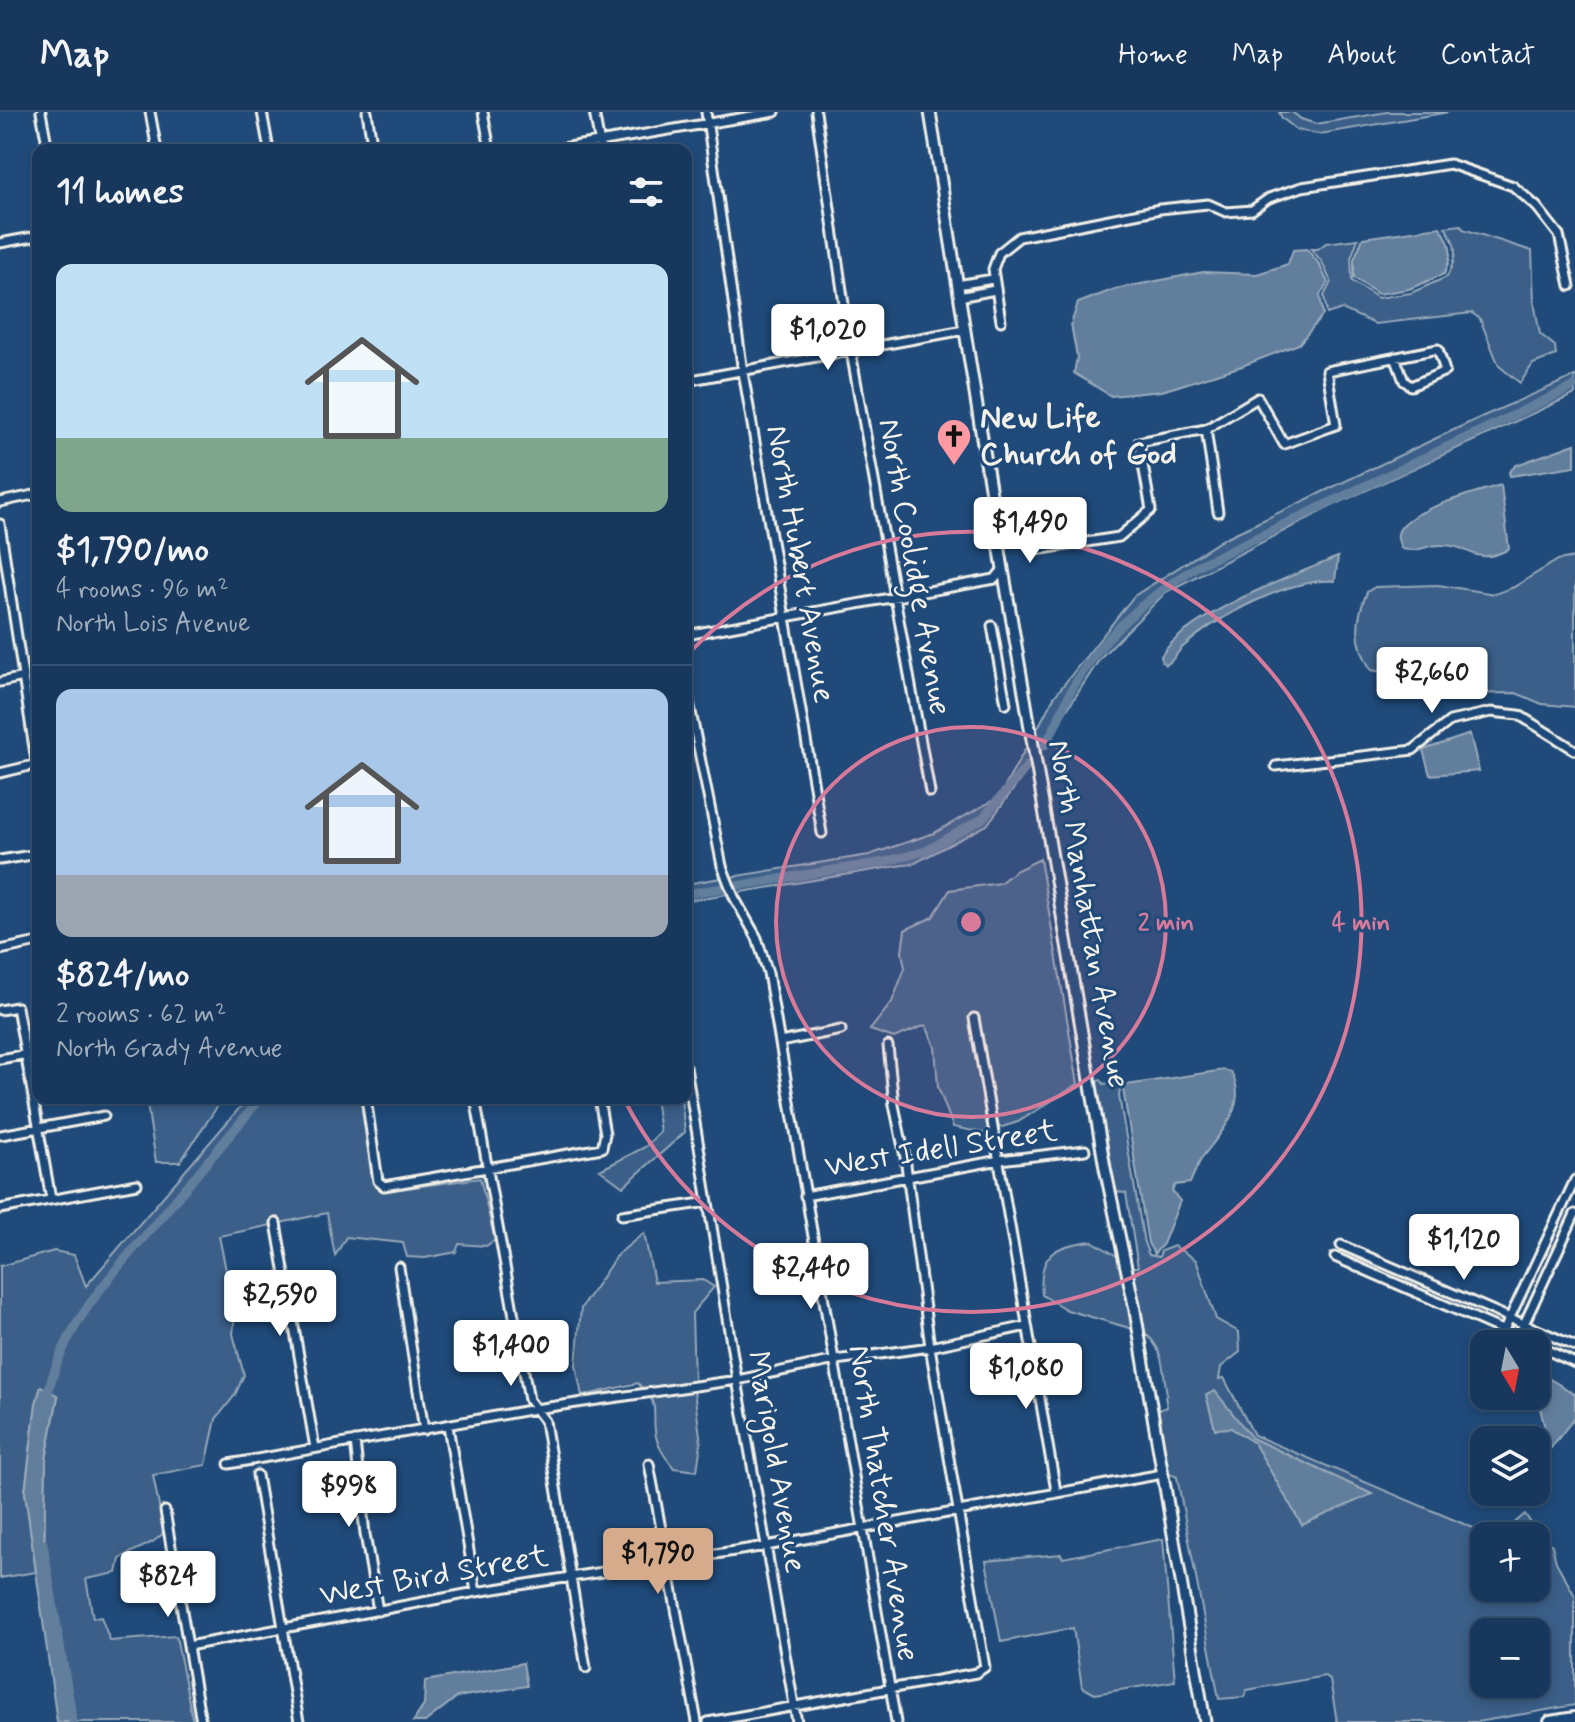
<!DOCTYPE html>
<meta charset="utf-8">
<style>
:root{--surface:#17385c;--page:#203f62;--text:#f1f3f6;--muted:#9eacbb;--line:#365272;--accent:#d6ab8b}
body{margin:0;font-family:Mynerve,sans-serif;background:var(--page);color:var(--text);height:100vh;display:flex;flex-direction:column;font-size:30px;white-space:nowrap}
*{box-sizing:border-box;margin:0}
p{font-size:26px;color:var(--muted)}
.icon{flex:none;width:44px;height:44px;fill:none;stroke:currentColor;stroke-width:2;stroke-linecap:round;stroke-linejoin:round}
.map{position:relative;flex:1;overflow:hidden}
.details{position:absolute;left:32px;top:32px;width:660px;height:960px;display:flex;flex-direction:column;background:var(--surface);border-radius:16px;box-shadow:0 4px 12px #0003,0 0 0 2px var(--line)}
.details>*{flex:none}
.needle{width:52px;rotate:170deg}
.controls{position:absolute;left:1470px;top:1218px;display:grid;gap:16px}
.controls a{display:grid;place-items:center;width:80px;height:80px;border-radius:16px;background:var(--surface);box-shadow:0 4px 12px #0003,0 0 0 2px var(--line);font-size:40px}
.price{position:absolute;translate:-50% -68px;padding:0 18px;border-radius:8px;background:#fff;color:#222;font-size:26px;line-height:52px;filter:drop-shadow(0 2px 4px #0008)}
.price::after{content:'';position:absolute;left:50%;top:48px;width:24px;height:18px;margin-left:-12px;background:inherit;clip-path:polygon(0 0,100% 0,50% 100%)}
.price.selected{background:var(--accent);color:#111}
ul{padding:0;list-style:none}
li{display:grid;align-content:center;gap:16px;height:424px;padding:0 24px}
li+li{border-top:2px solid var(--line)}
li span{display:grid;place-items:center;height:248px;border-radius:16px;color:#555}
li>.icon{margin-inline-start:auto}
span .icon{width:144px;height:144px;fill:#fffc;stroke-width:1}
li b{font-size:34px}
h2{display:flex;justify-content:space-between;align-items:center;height:96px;padding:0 24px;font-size:34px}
header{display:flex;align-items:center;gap:48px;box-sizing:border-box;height:112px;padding:0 40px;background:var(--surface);border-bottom:2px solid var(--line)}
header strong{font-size:38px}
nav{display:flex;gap:44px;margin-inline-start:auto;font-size:28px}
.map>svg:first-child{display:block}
.green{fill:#3a5f88;stroke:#97a8b8;stroke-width:2;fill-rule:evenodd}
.water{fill:#627e9d;stroke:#9cacbb;stroke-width:2}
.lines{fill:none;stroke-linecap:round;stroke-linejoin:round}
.canal{stroke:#627e9d;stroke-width:9}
.minor-casing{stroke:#f4f1e8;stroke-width:13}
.tertiary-casing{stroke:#f4f1e8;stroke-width:15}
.secondary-casing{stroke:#f4f1e8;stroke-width:16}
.minor{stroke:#1f4a7a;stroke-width:7}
.tertiary{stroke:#1f4a7a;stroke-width:9}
.secondary{stroke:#1f4a7a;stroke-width:10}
.ring{fill:none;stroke:#d87a9a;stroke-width:4}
.labels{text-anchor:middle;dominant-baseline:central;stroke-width:6;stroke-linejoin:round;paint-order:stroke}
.poi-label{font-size:32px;font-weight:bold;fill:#f4f1e8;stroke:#1f4a7a;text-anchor:start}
.street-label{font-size:32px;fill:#f4f1e8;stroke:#1f4a7a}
.centre{fill:#d87a9a;stroke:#1f4a7a;stroke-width:4}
.ring-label{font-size:24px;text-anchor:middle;font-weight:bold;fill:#d87a9a;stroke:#1f4a7a;stroke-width:6;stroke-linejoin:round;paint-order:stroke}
</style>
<header>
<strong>Map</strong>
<nav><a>Home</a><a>Map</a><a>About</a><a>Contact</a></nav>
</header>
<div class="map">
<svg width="1575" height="1610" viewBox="0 0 1575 1610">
<rect width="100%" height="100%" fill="#1f4a7a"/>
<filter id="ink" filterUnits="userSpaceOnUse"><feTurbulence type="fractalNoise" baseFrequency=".0125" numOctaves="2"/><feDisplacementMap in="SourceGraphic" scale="16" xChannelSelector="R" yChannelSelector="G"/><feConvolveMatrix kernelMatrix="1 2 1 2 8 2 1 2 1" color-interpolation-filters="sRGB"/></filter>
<g filter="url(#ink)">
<path class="green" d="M1279,0H1292L1301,7L1316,12L1387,0H1449L1320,22L1297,18L1282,6Z
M1461,113L1463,117L1532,139L1534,190L1540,222L1555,234L1556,243L1533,252L1520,271L1499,254L1480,207L1472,201L1375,212L1342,197L1327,202L1324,184L1331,170L1322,150L1311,137H1318L1326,131L1358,127L1351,146L1352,169L1378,186L1411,181L1447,165C1457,144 1459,135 1445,115Z
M1575,264V282L1332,394L1166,480L1101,545L1038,643L1035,621L1054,585L1134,484L1225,426L1479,306Z
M1575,445V595L1542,592L1516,581L1444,582L1418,566L1371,558C1354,530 1355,509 1367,480L1375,475L1438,473L1495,482L1514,475L1558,448Z
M1028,632L1032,652L987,713L915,751L736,781L730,765L869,743L934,721L999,685Z
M1040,747L1078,972L1018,1010L999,1016L978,901L970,902L991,1019L983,1021L953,1015L938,975L935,935L926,913L894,926L870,918L892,890L905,856L902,840L905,818L933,805L950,778L1000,771L1015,759Z
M721,766L727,782L686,789V772Z
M1101,968L1104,972L1121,969L1119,984L1144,1131L1149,1143L1159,1145L1161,1139L1174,1134L1196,1148L1216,1207L1239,1220L1240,1240L1221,1255L1219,1267L1224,1266L1254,1323L1478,1418L1504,1420L1525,1402L1540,1425L1552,1433L1556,1450L1575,1484V1593L1477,1610H1337L1330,1568L1325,1564L1247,1578L1244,1585L1219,1587L1177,1365L1165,1359L1155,1299L1167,1295L1165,1284L1167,1283C1163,1260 1164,1232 1142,1220L1130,1155H1138L1126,1081L1114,1080L1095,969ZM1484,1424H1536V1476H1484ZM1484,1520H1536V1572H1484Z
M146,986H223L180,1050H156Z
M248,986H361L375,1074L385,1079L480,1066L495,1128L486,1134L459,1132L456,1140L425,1146L407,1145L403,1131L346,1125L335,1144L327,1101L280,1111L279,1105L272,1107V1113L219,1124L235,1202L233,1222L244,1263L235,1283L216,1307L206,1353L153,1363L164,1420C152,1435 136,1435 120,1447L117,1461L86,1467L93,1506L101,1505L110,1529L176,1524L193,1610H74L44,1444L46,1347L58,1284L41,1275L36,1292L25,1380L36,1460L0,1466V1154L54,1139L74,1143L86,1174Z
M655,986H681L685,1020L623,1075L600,1058L645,1035L660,1020Z
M644,1121L654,1170L703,1168L714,1175L692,1201L694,1269L643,1277L638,1271L582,1284L576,1253L581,1196L617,1143Z
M1092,1129L1120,1146L1133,1217L1067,1198L1042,1183C1038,1142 1053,1134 1092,1129Z
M694,1279L701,1331L697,1359L674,1356C664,1344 657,1334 655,1319C653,1307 657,1295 650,1285Z
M1163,1427L1175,1569L1095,1582L1082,1575L1073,1516L1001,1530L986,1449L1061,1442L1063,1446Z"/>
<path class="water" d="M1440,115C1453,133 1453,143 1444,162L1409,177L1378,182L1354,166V147L1363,126Z
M1307,137L1319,152L1328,171L1320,183L1323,203L1299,232L1242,254L1162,279L1111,284L1074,261L1077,245L1071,212L1078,191L1115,177L1203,160L1257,162L1288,152L1293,138Z
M1575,332V354L1510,364L1509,360L1516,353Z
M1501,373L1509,437C1473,456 1472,432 1440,433C1425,433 1420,441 1402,437C1399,431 1396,425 1399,419C1406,399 1479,379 1501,373Z
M1338,445L1335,469C1289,466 1218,504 1183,535C1176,541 1175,548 1166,553L1162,550L1161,544C1187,502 1291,464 1338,445Z
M1470,622L1479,659L1430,663L1423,638Z
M1224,958L1231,960C1249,992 1222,1019 1204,1043C1198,1051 1194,1062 1190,1071L1175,1073L1172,1079L1180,1089L1163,1132L1154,1142L1148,1131L1123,977L1127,973Z
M1538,1260L1575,1282V1305L1550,1337L1540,1296Z
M41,1274L58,1284L46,1347L44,1444L74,1610H57L25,1380L36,1292Z
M1215,1279L1252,1326L1372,1382L1302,1413L1254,1331L1231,1316L1215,1317L1206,1283Z
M523,1551L527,1574L457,1585L425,1610H413L424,1593L425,1569Z"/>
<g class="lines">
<path class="canal" d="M1044,634C1056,617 1062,596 1072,577C1102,523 1149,483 1201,452L1575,274
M686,782L884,750L926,739L982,707L1029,652
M46,1290C60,1214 114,1161 162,1104C195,1065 228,1025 261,986
M43,1432L73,1610"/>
<g class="minor-casing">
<path id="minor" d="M41,0L48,38
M150,0L157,38
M262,0L269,38
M367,0L373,38
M483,0L490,38
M594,0L601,38
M706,0L743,260L822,721
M816,0L851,240L930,680
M551,38L775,0
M0,131L38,124
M957,173L993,167
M959,185L995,178
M1001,209L993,157L999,141L1019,125L1160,97L1208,92L1226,100L1252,98L1269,86L1302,75L1450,52L1513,74L1537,95L1559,123L1570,174
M686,269L964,218
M1206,317L1218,400
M0,390L38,382
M0,412L38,663
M998,417L1023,416L1028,432L1035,438L1119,425L1151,398L1139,330L1206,317L1258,286L1284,332L1336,313L1327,259L1438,237L1445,259L1411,274L1404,269L1395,245
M992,514L1006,592
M686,523L995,467L1003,457
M0,570L24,565
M686,575L722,754L734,785L757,826L768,861L896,1610
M1276,654L1413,638L1450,609L1491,600L1519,603L1575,638
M0,661L38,652
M0,748L38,742
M0,838L38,830
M0,898L17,895L51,1087
M974,906L1056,1379
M780,930L841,918
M0,947L38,940
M686,955L737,1268L797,1610
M366,986L378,1069L384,1074L602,1036L605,1022L599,986
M475,986L529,1288L545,1309L586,1556
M1,1023L104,1004
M805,1084L1000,1048L1085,1038
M0,1097L137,1072
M622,1103L708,1090
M276,1111L315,1336
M1341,1133L1575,1234
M1335,1145L1534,1232
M399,1155L424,1318
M1504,1218L1575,1068
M1518,1225L1575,1102
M1536,1233L1575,1251
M448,1314L476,1480
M355,1329L365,1422L378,1499
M229,1352L535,1297L737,1268L836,1248L930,1235L1027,1214
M649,1352L697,1610
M257,1363L299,1610
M165,1399L201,1610
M188,1534L476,1480L766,1434L1162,1362
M708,1610L976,1561L985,1555L930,1235L905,1045L894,993L888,934"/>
</g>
<g class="tertiary-casing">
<path id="tertiary" d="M930,0L1003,457L1105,1056L1134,1193L1205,1610"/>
</g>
<g class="secondary-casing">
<path id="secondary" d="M1550,1610L1575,1606"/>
</g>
<use href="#minor" class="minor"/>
<use href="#tertiary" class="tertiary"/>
<use href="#secondary" class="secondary"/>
</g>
</g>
<circle cx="971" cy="810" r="195" fill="#d87a9a" fill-opacity=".12"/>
<g class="ring">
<circle cx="971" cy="810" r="195"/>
<path d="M688 542A390 390 0 1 1 624 987"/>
</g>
<defs>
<g id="church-pin" transform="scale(1.8)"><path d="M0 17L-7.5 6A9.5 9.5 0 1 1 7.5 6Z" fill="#ff9aa2" stroke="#1f4a7a"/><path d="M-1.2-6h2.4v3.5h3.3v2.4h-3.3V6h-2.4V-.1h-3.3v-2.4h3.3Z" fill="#111"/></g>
</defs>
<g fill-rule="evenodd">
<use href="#church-pin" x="954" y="324"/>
</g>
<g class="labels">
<g class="poi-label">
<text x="980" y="306">New Life<tspan x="980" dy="37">Church of God</tspan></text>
</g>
<g class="street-label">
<text transform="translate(800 452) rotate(80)">North Hubert Avenue</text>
<text transform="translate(914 455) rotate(80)">North Coolidge Avenue</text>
<text transform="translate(1088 802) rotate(80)">North Manhattan Avenue</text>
<text transform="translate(941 1037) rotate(-9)">West Idell Street</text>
<text transform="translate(776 1350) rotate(80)">Marigold Avenue</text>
<text transform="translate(883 1391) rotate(81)">North Thatcher Avenue</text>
<text transform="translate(434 1464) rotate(-10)">West Bird Street</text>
</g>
</g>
<circle cx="971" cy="810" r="12" class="centre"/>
<g class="ring-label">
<text x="1166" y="818">2 min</text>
<text x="1361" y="818">4 min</text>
</g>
</svg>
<div class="controls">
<a><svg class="needle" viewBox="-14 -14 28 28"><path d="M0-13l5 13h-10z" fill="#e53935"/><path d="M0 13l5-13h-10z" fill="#9eacbb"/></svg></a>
<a><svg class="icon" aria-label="layers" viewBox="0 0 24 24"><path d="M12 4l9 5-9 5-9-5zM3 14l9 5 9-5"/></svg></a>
<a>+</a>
<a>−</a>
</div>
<b class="price" style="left:828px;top:260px">$1,020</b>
<b class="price" style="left:1030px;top:453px">$1,490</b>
<b class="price" style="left:1432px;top:603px">$2,660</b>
<b class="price" style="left:1464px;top:1170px">$1,120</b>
<b class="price" style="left:811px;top:1199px">$2,440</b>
<b class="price" style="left:280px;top:1226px">$2,590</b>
<b class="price" style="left:511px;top:1276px">$1,400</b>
<b class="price" style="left:1026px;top:1299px">$1,080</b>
<b class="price" style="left:349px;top:1417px">$998</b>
<b class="price selected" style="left:658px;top:1484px">$1,790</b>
<b class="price" style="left:168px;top:1507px">$824</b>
<section class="details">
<h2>11 homes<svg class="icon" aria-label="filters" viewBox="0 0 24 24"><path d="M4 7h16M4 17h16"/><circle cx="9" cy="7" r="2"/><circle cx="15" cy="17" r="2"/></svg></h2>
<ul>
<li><span style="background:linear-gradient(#bfe0f5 70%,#7fa58c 0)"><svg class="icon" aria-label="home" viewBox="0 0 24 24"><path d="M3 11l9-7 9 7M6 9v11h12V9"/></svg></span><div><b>$1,790/mo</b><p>4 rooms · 96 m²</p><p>North Lois Avenue</p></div></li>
<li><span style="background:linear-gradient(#a9c7e8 75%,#9aa5b1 0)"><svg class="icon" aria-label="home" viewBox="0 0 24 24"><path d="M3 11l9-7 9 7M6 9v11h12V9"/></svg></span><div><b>$824/mo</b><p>2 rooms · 62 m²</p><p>North Grady Avenue</p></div></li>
</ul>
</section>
</div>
